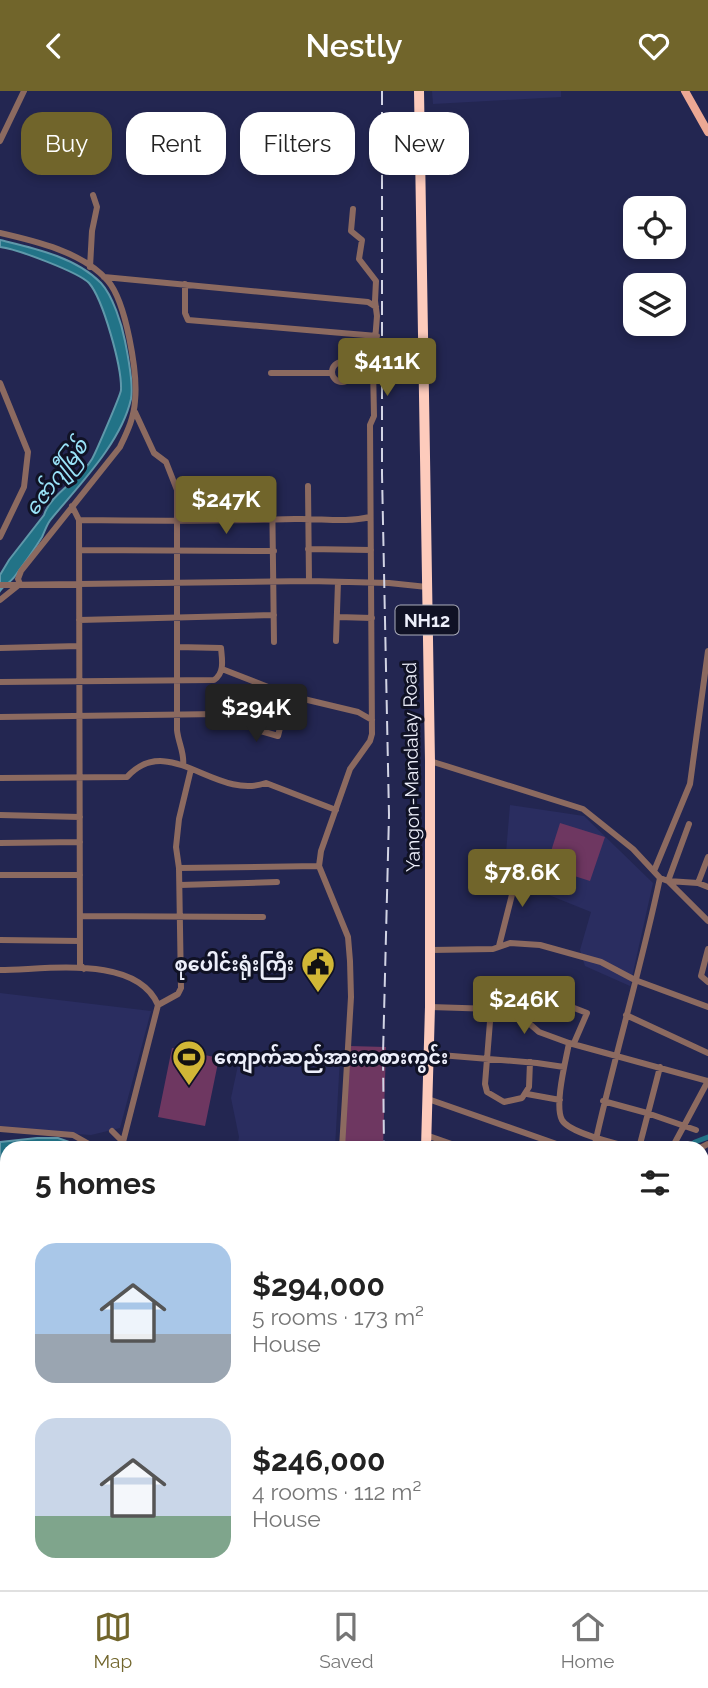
<!DOCTYPE html>
<meta charset="utf-8">
<style>
:root{--surface:#fff;--page:#f2f2f2;--text:#222;--muted:#767676;--line:#e0e0e0;--accent:#71652b}
body{margin:0;font-family:Raleway,"Noto Sans Myanmar",sans-serif;background:var(--page);color:var(--text);height:100vh;display:flex;flex-direction:column;font-size:26px;white-space:nowrap}
*{box-sizing:border-box;margin:0}
p{font-size:23px;color:var(--muted)}
.icon{flex:none;width:38px;height:38px;fill:none;stroke:currentColor;stroke-width:2;stroke-linecap:round;stroke-linejoin:round}
.map{position:relative;flex:1;overflow:hidden}
.details{position:absolute;left:0px;top:1050px;width:709px;height:450px;display:flex;flex-direction:column;background:var(--surface);border-radius:21px 21px 0 0;box-shadow:0 4px 10px #0003}
.details>*{flex:none}
.hud{position:absolute;left:21px;top:21px;width:667px;height:63px;display:flex;gap:14px}
.controls{position:absolute;left:623px;top:105px;display:grid;gap:14px}
.controls a{display:grid;place-items:center;width:63px;height:63px;border-radius:14px;background:var(--surface);box-shadow:0 4px 10px #0003;font-size:35px}
.price{position:absolute;translate:-50% -60px;padding:0 16px;border-radius:7px;background:var(--accent);color:#fff;font-size:23px;line-height:46px;filter:drop-shadow(0 2px 4px #0008)}
.price::after{content:'';position:absolute;left:50%;top:42px;width:21px;height:16px;margin-left:-10px;background:inherit;clip-path:polygon(0 0,100% 0,50% 100%)}
.price.current{background:#222;color:#fff}
ul{padding:0;list-style:none}
li{display:flex;align-items:center;gap:21px;height:175px;padding:0 35px}
li span{display:grid;place-items:center;flex:none;width:196px;height:140px;border-radius:21px;color:#555}
li>.icon{margin-inline-start:auto}
span .icon{width:84px;height:84px;fill:#fffc;stroke-width:1}
li b{font-size:30px}
h2{display:flex;justify-content:space-between;align-items:center;height:84px;padding:0 35px;font-size:30px}
.chip{padding:0 24px;border-radius:21px;background:var(--surface);box-shadow:0 4px 10px #0003;font-size:24px;line-height:63px}
.chip.current{background:var(--accent);color:#fff}
header{display:flex;justify-content:space-between;align-items:center;height:91px;padding:0 35px;background:var(--accent);color:#fff;font-size:32px;font-weight:600}
.tabs{display:flex;justify-content:space-around;align-items:center;height:98px;border-top:2px solid var(--line);background:var(--surface);font-size:19px;color:var(--muted)}
.tabs a{display:grid;justify-items:center;gap:4px}
.tabs .current{color:var(--accent)}
.map>svg:first-child{display:block}
.built{fill:#2a2d60}
.green{fill:#6e3761}
.water{fill:#227387;stroke:#5f98aa;stroke-width:2}
.lines{fill:none;stroke-linecap:round;stroke-linejoin:round}
.canal{stroke:#227387;stroke-width:5}
.minor{stroke:#8c6a60;stroke-width:6}
.major{stroke:#eca894;stroke-width:8}
.highway{stroke:#fdcbbc;stroke-width:10}
.rail{stroke:#d2d4e5;stroke-width:2;stroke-dasharray:14 7;stroke-linecap:butt}
.labels{text-anchor:middle;dominant-baseline:central;stroke-width:6;stroke-linejoin:round;paint-order:stroke}
.shield{fill:#101225;stroke:#abadbb;stroke-width:2}
.shield-label{font-size:18px;font-weight:bold;fill:#edeffb}
.street-label{font-size:19px;fill:#edeffb;stroke:#101225}
.poi-label{font-size:19px;font-weight:bold;fill:#edeffb;stroke:#101225;text-anchor:end}
.water-label{font-size:21px;font-style:italic;fill:#9ae4f9;stroke:#101225}
</style>
<header><svg class="icon" aria-label="back" viewBox="0 0 24 24"><path d="M15 5l-7 7 7 7"/></svg>Nestly<svg class="icon" aria-label="heart" viewBox="0 0 24 24"><path d="M12 20l-8-8c-3-5 5-10 8-4 3-6 11-1 8 4z"/></svg></header>
<div class="map">
<svg width="708" height="1499" viewBox="0 0 708 1499">
<rect width="100%" height="100%" fill="#232651"/>
<path class="built" d="M432,0H561V6L433,13Z
M510,714L584,725L653,792L630,895L585,875L580,859L591,821L504,786Z
M0,902L151,920L120,1037L91,1044L0,1038Z
M241,960L340,966L335,1057H237L239,1046L231,1007Z"/>
<path class="green" d="M560,732L605,746L590,790L546,776Z
M349,955L386,956L383,1057H342Z
M172,957L219,967L205,1035L158,1026Z
M708,1314V1425L702,1427V1318Z"/>
<path class="water" d="M0,149C33,157 76,166 101,192C113,205 122,234 125,250C128,266 134,293 131,308C121,352 79,394 52,427C47,432 45,440 42,446C34,459 24,473 15,485C11,491 4,494 0,500V484L9,469L44,424C51,402 80,389 92,368C96,361 121,303 121,299C122,276 103,208 89,192C78,181 17,158 0,156Z
M37,1047H58L86,1057H7V1068L0,1069V1051Z"/>
<g class="lines">
<path class="canal" d="M688,1057L695,1051L708,1046
M453,1499L456,1493"/>
<path class="minor" d="M0,50L24,0
M0,142C35,150 83,161 108,190C126,211 138,282 135,310C134,327 127,341 120,356L21,480L18,488L20,493L0,509
M90,176L92,140L97,116L93,104
M104,186L368,211L376,216
M185,193V222L188,229L377,245
M332 281a10 10 0 1 1 20 0a10 10 0 1 1-20 0Z
M342,271L424,270
M271,282H332
M0,292L28,361L24,396L0,446
M135,321L154,362L166,371L177,399V639C178,651 185,663 183,674
M272,395L274,551
M308,395L309,490
M72,415L79,429L80,873L84,878
M79,429C151,430 223,430 295,428C320,427 345,432 370,426
M308,458L371,459
M79,459L274,460
M0,494L309,490L389,492L427,496
M338,526L372,527
M79,529L274,524
M336,550L338,491
M0,557L79,555
M222,578L291,605L358,621L372,629
M0,591L214,589C225,582 222,568 221,557L177,556
M0,626L219,623L254,638L278,645L288,604
M430,670L583,718L633,758L660,787L668,790L698,792L708,796
M0,687L127,686C169,640 215,710 266,692L336,719
M0,724L80,726
M689,733L668,790L708,830
M0,752L80,751
M179,777L319,775
M654,780L690,693L708,560
M0,784H80
M698,792L708,766
M180,794L277,791
M80,825L263,826
M0,849L80,850
M499,855L519,776
M708,858L701,885L708,891
M431,859L493,858L510,852L540,854L601,871L635,889L708,916
M0,879C46,879 136,863 158,914L123,1051
M158,914L178,903L181,897L179,777L176,756L179,728L191,678
M569,915L587,922L574,952
M430,916L494,918L524,928L539,941L569,952L708,990
M491,918L485,993L487,1001L504,1011L522,1007L529,996L530,971
M626,924L708,962
M569,952C566,969 554,1014 562,1029C569,1042 617,1053 633,1057
M428,963L537,972L564,976
M527,1003L560,1009
M428,1008L568,1057
M603,1010L647,1022L696,1039
M0,1038L73,1044L96,1057
M112,1040L129,1057
M426,1044L463,1057
M342,1057L351,906L350,870L348,846L319,775L321,760L350,678L370,650L372,643L370,334L374,325L373,275L377,225L375,210L376,190L359,168L362,149L351,140L353,118
M594,1057C614,967 641,877 660,787
M639,1057L660,976
M672,1057L708,990
M700,1057L708,1053
M0,1076L7,1075
M702,1118L708,1119
M0,1248L7,1251
M702,1291L708,1293
M0,1428L7,1426
M309,1493V1499
M488,1493L504,1499
M138,1499L140,1493
M227,1499L228,1493
M270,1499V1493
M381,1499V1493
M441,1499L444,1493
M565,1499L566,1493"/>
<path class="major" d="M685,0L708,41
M702,1308L708,1304
M0,1345L7,1348
M593,1499L594,1493"/>
<path class="highway" d="M419,0L430,670V916L426,1057
M419,1499L420,1493"/>
<path class="rail" d="M382,0V383L389,724L383,964L384,1057
M386,1493L387,1499"/>
</g>
<defs>
<g id="civic-pin" transform="scale(1.75)"><path d="M0 17L-7.5 6A9.5 9.5 0 1 1 7.5 6Z" fill="#d1b736" stroke="#101225"/><path d="M-.6-6.5H3V-4.5H.6V-3L4-1V1h2V6H-6V1h2V-1L-.6-3ZM-1.2 2.5V6h2.4V2.5Z" fill="#111"/></g>
<g id="stadium-pin" transform="scale(1.75)"><path d="M0 17L-7.5 6A9.5 9.5 0 1 1 7.5 6Z" fill="#d1b736" stroke="#101225"/><path d="M0-5a6.5 5 0 1 0 0 10a6.5 5 0 1 0 0-10ZM-3.5-1.8h7v3.6h-7Z" fill="#111"/></g>
</defs>
<g fill-rule="evenodd">
<use href="#civic-pin" x="318" y="873"/>
<use href="#stadium-pin" x="189" y="966"/>
</g>
<g class="labels">
<rect class="shield" x="395.5" y="514.5" width="63" height="29" rx="5"/>
<g class="shield-label">
<text x="427" y="529">NH12</text>
</g>
<g class="street-label">
<text transform="translate(411 676) rotate(-91)">Yangon-Mandalay Road</text>
</g>
<g class="poi-label">
<text x="294" y="873">စုပေါင်းရုံးကြီး</text>
<text x="214" y="966" text-anchor="start">ကျောက်ဆည်အားကစားကွင်း</text>
</g>
<g class="water-label">
<text transform="translate(56 386) rotate(-53)">ဇော်ဂျီမြစ်</text>
</g>
</g>
</svg>
<div class="controls">
<a><svg class="icon" aria-label="locate" viewBox="0 0 24 24"><circle cx="12" cy="12" r="6"/><path d="M12 2v4M12 18v4M2 12h4M18 12h4"/></svg></a>
<a><svg class="icon" aria-label="layers" viewBox="0 0 24 24"><path d="M12 4l9 5-9 5-9-5zM3 14l9 5 9-5"/></svg></a>
</div>
<b class="price" style="left:387px;top:307px">$411K</b>
<b class="price" style="left:226px;top:445px">$247K</b>
<b class="price current" style="left:256px;top:653px">$294K</b>
<b class="price" style="left:522px;top:818px">$78.6K</b>
<b class="price" style="left:524px;top:945px">$246K</b>
<div class="hud">
<a class="chip current">Buy</a>
<a class="chip">Rent</a>
<a class="chip">Filters</a>
<a class="chip">New</a>
</div>
<section class="details">
<h2>5 homes<svg class="icon" aria-label="filters" viewBox="0 0 24 24"><path d="M4 7h16M4 17h16"/><circle cx="9" cy="7" r="2"/><circle cx="15" cy="17" r="2"/></svg></h2>
<ul>
<li><span style="background:linear-gradient(#a9c7e8 65%,#9aa5b1 0)"><svg class="icon" aria-label="home" viewBox="0 0 24 24"><path d="M3 11l9-7 9 7M6 9v11h12V9"/></svg></span><div><b>$294,000</b><p>5 rooms · 173 m²</p><p>House</p></div></li>
<li><span style="background:linear-gradient(#c9d6e8 70%,#7fa58c 0)"><svg class="icon" aria-label="home" viewBox="0 0 24 24"><path d="M3 11l9-7 9 7M6 9v11h12V9"/></svg></span><div><b>$246,000</b><p>4 rooms · 112 m²</p><p>House</p></div></li>
</ul>
</section>
</div>
<nav class="tabs">
<a class="current"><svg class="icon" aria-label="map" viewBox="0 0 24 24"><path d="M3 6l6-2 6 2 6-2v14l-6 2-6-2-6 2zM9 4v14M15 6v14"/></svg>Map</a>
<a><svg class="icon" aria-label="saved" viewBox="0 0 24 24"><path d="M7 4h10v16l-5-4-5 4z"/></svg>Saved</a>
<a><svg class="icon" aria-label="home" viewBox="0 0 24 24"><path d="M3 11l9-7 9 7M6 9v11h12V9"/></svg>Home</a>
</nav>
